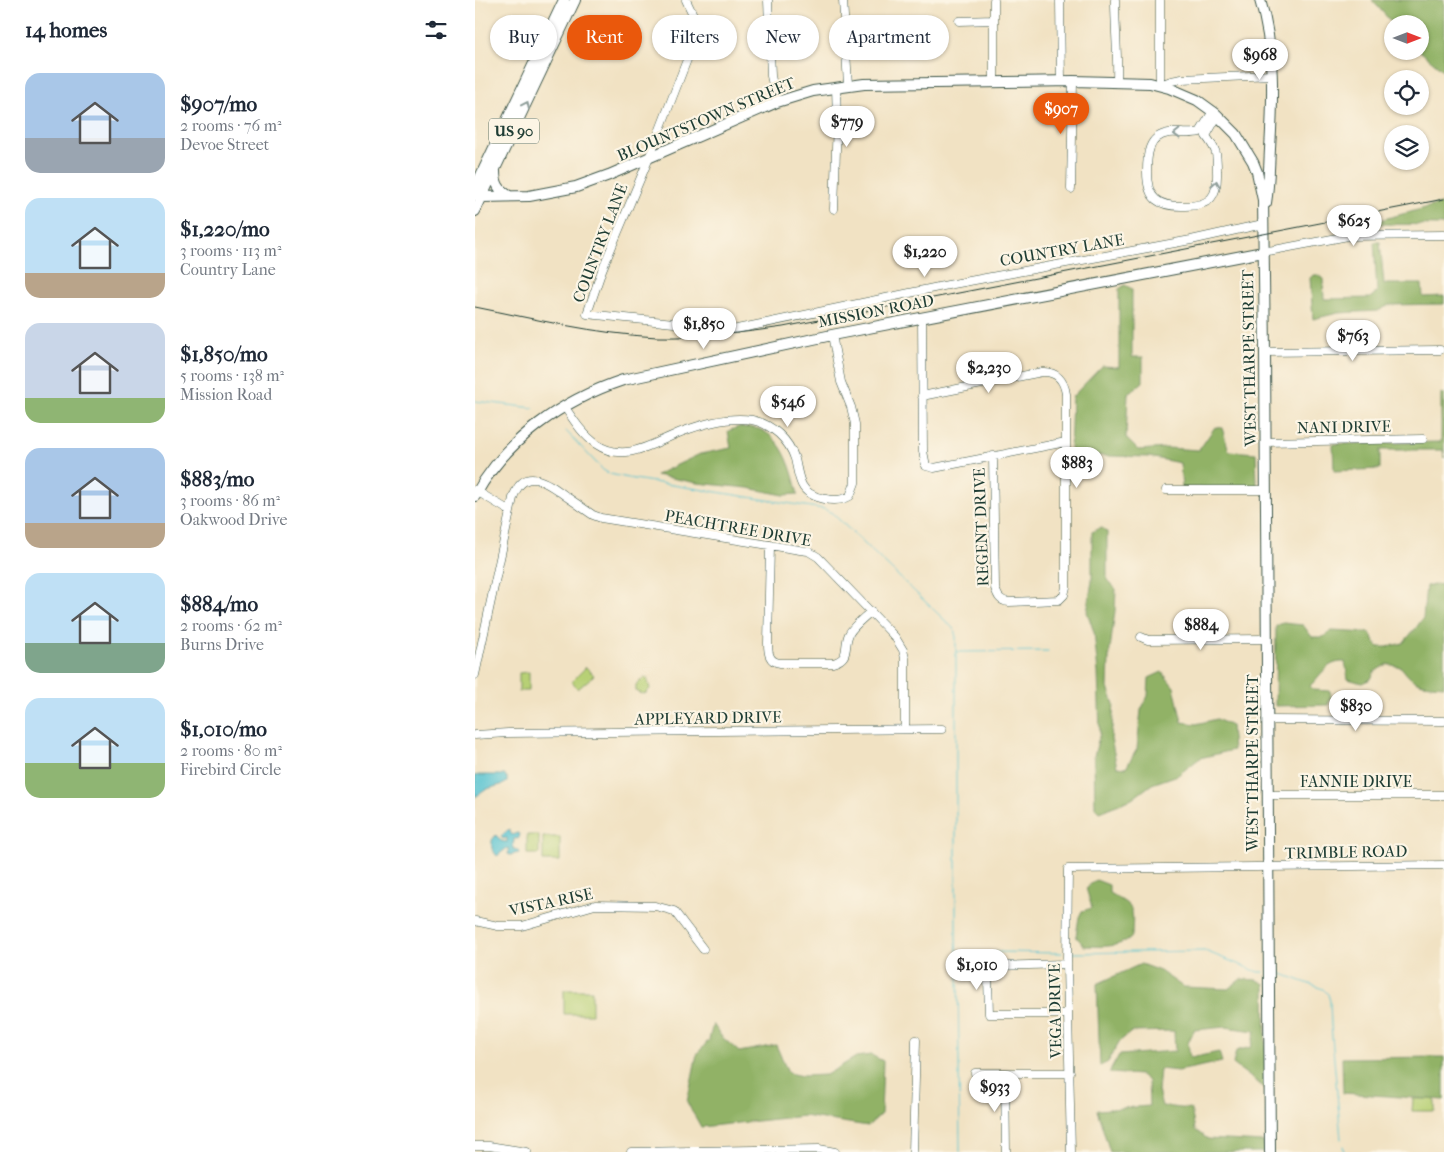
<!DOCTYPE html>
<meta charset="utf-8">
<style>
:root{--surface:#fff;--page:#f6f6f7;--text:#1f2937;--muted:#747a83;--accent:#ea580c}
body{margin:0;font-family:"IM FELL French Canon",serif;background:var(--page);color:var(--text);height:100vh;display:flex;flex-direction:column;font-size:19px;white-space:nowrap}
*{box-sizing:border-box;margin:0}
p{font-size:16px;color:var(--muted)}
.icon{flex:none;width:28px;height:28px;fill:none;stroke:currentColor;stroke-width:2;stroke-linecap:round;stroke-linejoin:round}
.map{position:relative;flex:1;overflow:hidden}
.sheet{display:flex;flex-direction:column;background:var(--surface);width:475px}
.sheet>*{flex:none}
.hud{position:absolute;left:15px;top:15px;width:475px;height:45px;display:flex;gap:10px}
.needle{width:32px;rotate:90deg}
.controls{position:absolute;left:909px;top:15px;display:grid;gap:10px}
.controls a{display:grid;place-items:center;width:45px;height:45px;border-radius:50%;background:var(--surface);box-shadow:0 1px 4px #0004;font-size:25px}
.price{position:absolute;translate:-50% -42px;padding:0 11px;border-radius:18px;background:#fff;color:#222;font-size:16px;line-height:32px;filter:drop-shadow(0 1px 2px #0008)}
.price::after{content:'';position:absolute;left:50%;top:30px;width:15px;height:11px;margin-left:-8px;background:inherit;clip-path:polygon(0 0,100% 0,50% 100%)}
.price.selected{background:var(--accent);color:#fff}
ul{padding:0;list-style:none}
li{display:flex;align-items:center;gap:15px;height:125px;padding:0 25px}
li span{display:grid;place-items:center;flex:none;width:140px;height:100px;border-radius:15px;color:#555}
li>.icon{margin-inline-start:auto}
span .icon{width:60px;height:60px;fill:#fffc;stroke-width:1}
li b{font-size:21px}
h2{display:flex;justify-content:space-between;align-items:center;height:60px;padding:0 25px;font-size:21px}
.tag{padding:0 18px;border-radius:22px;background:var(--surface);box-shadow:0 1px 4px #0004;font-size:18px;line-height:45px}
.tag.selected{background:var(--accent);color:#fff}
main{display:flex;flex:1;min-height:0}
.map>svg:first-child{display:block}
.green{fill:#b7d075;stroke:#6b8654}
.forest{fill:#91b266;stroke:#58784d}
.water{fill:#57c3d1;stroke:#3b8082}
.lines{fill:none;stroke-linecap:round;stroke-linejoin:round}
.stream{stroke:#57c3d1;stroke-width:1}
.minor-casing{stroke:#3e5649;stroke-width:9}
.major-casing{stroke:#3e5649;stroke-width:12}
.minor{stroke:#fff;stroke-width:8}
.major{stroke:#fff;stroke-width:10}
.rail{stroke:#1f3d34;stroke-width:1}
.oneway{stroke:#8f9e9a}
.labels{text-anchor:middle;dominant-baseline:central;stroke-width:4.5;stroke-linejoin:round;paint-order:stroke}
.shield{fill:#fcf5e5;stroke:#617469;stroke-width:1}
.shield-label{font-size:15px;font-weight:bold;fill:#1f3d34}
.street-label{font-size:16px;fill:#1f3d34;stroke:#fcf5e5}
</style>
<main>
<section class="sheet">
<h2>14 homes<svg class="icon" aria-label="filters" viewBox="0 0 24 24"><path d="M4 7h16M4 17h16"/><circle cx="9" cy="7" r="2"/><circle cx="15" cy="17" r="2"/></svg></h2>
<ul>
<li><span style="background:linear-gradient(#a9c7e8 65%,#9aa5b1 0)"><svg class="icon" aria-label="home" viewBox="0 0 24 24"><path d="M3 11l9-7 9 7M6 9v11h12V9"/></svg></span><div><b>$907/mo</b><p>2 rooms · 76 m²</p><p>Devoe Street</p></div></li>
<li><span style="background:linear-gradient(#bfe0f5 75%,#b9a48a 0)"><svg class="icon" aria-label="home" viewBox="0 0 24 24"><path d="M3 11l9-7 9 7M6 9v11h12V9"/></svg></span><div><b>$1,220/mo</b><p>3 rooms · 113 m²</p><p>Country Lane</p></div></li>
<li><span style="background:linear-gradient(#c9d6e8 75%,#8fb573 0)"><svg class="icon" aria-label="home" viewBox="0 0 24 24"><path d="M3 11l9-7 9 7M6 9v11h12V9"/></svg></span><div><b>$1,850/mo</b><p>5 rooms · 138 m²</p><p>Mission Road</p></div></li>
<li><span style="background:linear-gradient(#a9c7e8 75%,#b9a48a 0)"><svg class="icon" aria-label="home" viewBox="0 0 24 24"><path d="M3 11l9-7 9 7M6 9v11h12V9"/></svg></span><div><b>$883/mo</b><p>3 rooms · 86 m²</p><p>Oakwood Drive</p></div></li>
<li><span style="background:linear-gradient(#bfe0f5 70%,#7fa58c 0)"><svg class="icon" aria-label="home" viewBox="0 0 24 24"><path d="M3 11l9-7 9 7M6 9v11h12V9"/></svg></span><div><b>$884/mo</b><p>2 rooms · 62 m²</p><p>Burns Drive</p></div></li>
<li><span style="background:linear-gradient(#bfe0f5 65%,#8fb573 0)"><svg class="icon" aria-label="home" viewBox="0 0 24 24"><path d="M3 11l9-7 9 7M6 9v11h12V9"/></svg></span><div><b>$1,010/mo</b><p>2 rooms · 80 m²</p><p>Firebird Circle</p></div></li>
</ul>
</section>
<div class="map">
<svg width="969" height="1152" viewBox="0 0 969 1152">
<rect width="100%" height="100%" fill="#fcf5e5"/>
<filter id="ink" filterUnits="userSpaceOnUse"><feTurbulence type="fractalNoise" baseFrequency=".02" numOctaves="2"/><feDisplacementMap in="SourceGraphic" scale="10" xChannelSelector="R" yChannelSelector="G"/><feConvolveMatrix kernelMatrix="1 2 1 2 8 2 1 2 1" color-interpolation-filters="sRGB"/></filter>
<filter id="wash" filterUnits="userSpaceOnUse"><feTurbulence type="fractalNoise" baseFrequency=".0096" numOctaves="4" result="noise"/><feDisplacementMap in="SourceGraphic" scale="20" xChannelSelector="R" yChannelSelector="G"/><feGaussianBlur stdDeviation="1.12" result="paint"/><feColorMatrix in="noise" values="0 0 0 0 0 0 0 0 0 0 0 0 0 0 0 0 0 1.4 0 .05"/><feComposite in="paint" operator="in"/></filter>
<g filter="url(#wash)">
<rect width="100%" height="100%" fill="#f1e2c3"/>
<path class="green" d="M111,667L119,675L103,689L96,682Z
M54,672V691H44V673Z
M170,678H172L175,689L170,694L164,693L161,690V685L163,682Z
M52,835H64V854H52Z
M68,837H85V861H68Z
M89,990H117V1014H89Z
M938,1099H960V1111H937Z"/>
<path class="forest" d="M897,0H969V71L945,51V24H918Z
M969,203V225L904,224L905,220Z
M899,242H905L909,284H947L948,297L969,296V304L914,305L903,311L863,313L838,319L835,278L838,275H843L848,279L849,299L895,298L902,292Z
M650,285L657,289V357H668V382L653,394L651,438L663,450L692,448L724,450L740,427L747,428L754,451L781,453L782,486L707,488L705,463L674,457L595,455L597,397L627,366L644,367V289Z
M966,394H969V458L968,450H905V469L859,471L858,444L966,442Z
M264,427C270,428 278,427 284,429C310,439 317,471 323,494L309,495L273,488L222,483L181,475L225,454L256,448L253,431Z
M626,527L632,532V580L641,589L640,611L634,657L633,688L639,704L636,739L642,767L651,768L662,749L666,710L673,696L674,678L687,672L699,687L707,722L721,724L742,719L756,726L758,750L725,758L703,775L677,784L657,799L624,812L620,808L619,756L625,733L623,673L619,632L612,612L617,581V532Z
M969,584V686C946,684 940,686 926,667L912,664L899,672L896,679L887,683L873,679L870,662C852,661 847,674 835,686L838,690L855,691L856,697L853,705L800,706L801,626L808,623L828,625L837,637H848L857,631L895,633L903,647H912L928,643L941,628L948,618L951,586Z
M621,880L634,885V893C661,908 658,906 657,936C644,949 626,946 609,946L601,936L604,917L607,911L617,908L611,888Z
M666,964L685,971L708,987L753,989L766,979L783,980L790,984L791,1089L758,1064L761,1051L776,1047L780,1031L750,1027L719,1030L713,1043L715,1058L744,1052L747,1062L703,1071L685,1069L683,1091L687,1106L716,1109L720,1130L733,1139L789,1142V1152H635L622,1110L674,1106L673,1081L666,1075L634,1073L644,1055L700,1051L699,1031L656,1032L644,1042L633,1062L625,1066L622,984Z
M238,1024L246,1036L264,1052L301,1045L313,1073L327,1076L351,1075L381,1057L396,1055L408,1061L406,1114L393,1126L329,1116L226,1127L212,1102L222,1054L234,1040Z
M969,1057V1100L868,1093L867,1058Z"/>
<path class="water" d="M4,775H29L32,777V782L29,784L12,789L0,797V776Z
M34,830L37,835L42,833L45,834L44,838L39,839L38,849L43,850L44,853L35,855L33,854L34,849L32,848L22,856L17,849V840L21,835L26,841L32,842V838L28,839L26,836Z"/>
<g class="lines">
<path class="stream" d="M0,401L59,408
M91,431L128,470L135,474L153,478L349,509L357,513L479,629L481,637V938L483,970L485,1152
M481,652L573,651
M597,953L730,951L783,972H789
M483,955L522,952L587,953
M799,971L848,989L853,994L855,1001L856,1025L866,1139
M868,1146L869,1152"/>
</g>
</g>
<g filter="url(#ink)">
<g class="lines">
<g class="minor-casing">
<path id="minor" d="M211,0L222,23L220,39L174,158L127,270L112,314L218,325L250,330L262,329L473,285L716,240L788,224
M293,0L296,76L302,102
M368,0L373,85
M519,0V82
M585,0L586,81
M640,0C640,27 643,54 642,81
M685,0V85L696,81L707,79L797,75
M484,21L519,20
M738,111L725,132C715,135 704,132 694,133C673,136 672,155 672,172C672,199 683,207 710,206C736,206 743,196 742,171C742,152 742,151 731,136L743,115
M596,189L598,81
M359,209L362,120L361,87
M788,252L873,236L969,235
M447,318L448,451L451,466L459,468L591,442
M790,352L965,350
M447,396L567,372C581,371 589,380 591,394V587L589,595L584,600L534,602C525,601 523,597 520,588L518,456
M89,406C98,419 107,434 121,444C150,464 178,443 206,432C227,424 254,416 277,420C297,424 314,440 320,459C322,467 323,477 327,485C334,499 362,504 375,496L380,483V424L376,407L366,382L357,335
M790,442L948,439
M0,490L35,511
M691,490H791
M295,545L293,643C293,653 294,662 305,663H358C376,658 368,647 374,634C378,626 389,618 396,611
M666,637L673,640L792,639
M0,675L38,498C49,464 73,483 92,497C101,503 109,509 118,515L126,518L325,550L333,551L343,557L420,637L428,650L430,658V729
M792,720L969,721
M0,735L33,733L467,729
M793,795H969
M0,921L23,926H47L120,905L180,906L199,911L228,949
M592,964L517,966L513,977L514,1014H593
M500,1073H595
M530,1073L531,1152
M0,1146H14L52,1152
M156,1152L344,1149L360,1152
M438,1152L441,1040
M596,1152L592,964L593,869L969,865"/>
</g>
<g class="major-casing">
<path id="major" d="M785,0C800,49 798,99 795,149C794,167 794,185 791,203
M20,171C20,184 24,190 34,196
M0,188L89,0
M0,195L7,197L54,196L101,187L134,175L302,102L338,91L389,84L598,81L675,83L694,88L722,100L740,113L761,134L778,162L782,172L788,200L790,352L795,1152
M0,211L100,0
M0,496C31,439 88,400 148,380L357,335L788,252"/>
</g>
<use href="#minor" class="minor"/>
<use href="#major" class="major"/>
<path class="rail" d="M0,307C60,319 121,334 182,337C224,338 266,333 308,327L969,199"/>
</g>
<defs><path id="oneway-chevron" d="M-2-3.5L2.5 0L-2 3.5" fill="none" stroke-width="1.6" stroke-linecap="round" stroke-linejoin="round" transform="scale(1.25)"/></defs>
<g class="oneway">
<use href="#oneway-chevron" transform="translate(51 105) rotate(-65)"/>
<use href="#oneway-chevron" transform="translate(702 134) rotate(179)"/>
<use href="#oneway-chevron" transform="translate(741 184) rotate(-81)"/>
</g>
</g>
<g class="labels">
<rect class="shield" x="14" y="118.5" width="50" height="25" rx="4"/>
<g class="shield-label">
<text x="39" y="131">US 90</text>
</g>
<g class="street-label">
<text transform="translate(231 119) rotate(-23)">BLOUNTSTOWN STREET</text>
<text transform="translate(125 243) rotate(-69)">COUNTRY LANE</text>
<text transform="translate(587 250) rotate(-10)">COUNTRY LANE</text>
<text transform="translate(401 311) rotate(-11)">MISSION ROAD</text>
<text transform="translate(774 358) rotate(-91)">WEST THARPE STREET</text>
<text transform="translate(869 427) rotate(-1)">NANI DRIVE</text>
<text transform="translate(506 527) rotate(-92)">REGENT DRIVE</text>
<text transform="translate(263 528) rotate(10)">PEACHTREE DRIVE</text>
<text transform="translate(233 718) rotate(-1)">APPLEYARD DRIVE</text>
<text transform="translate(777 763) rotate(-90)">WEST THARPE STREET</text>
<text x="881" y="781">FANNIE DRIVE</text>
<text transform="translate(871 852) rotate(-1)">TRIMBLE ROAD</text>
<text transform="translate(76 902) rotate(-12)">VISTA RISE</text>
<text transform="translate(580 1011) rotate(-91)">VEGA DRIVE</text>
</g>
</g>
</svg>
<div class="controls">
<a><svg class="needle" viewBox="-14 -14 28 28"><path d="M0-13l5 13h-10z" fill="#e53935"/><path d="M0 13l5-13h-10z" fill="#747a83"/></svg></a>
<a><svg class="icon" aria-label="locate" viewBox="0 0 24 24"><circle cx="12" cy="12" r="6"/><path d="M12 2v4M12 18v4M2 12h4M18 12h4"/></svg></a>
<a><svg class="icon" aria-label="layers" viewBox="0 0 24 24"><path d="M12 4l9 5-9 5-9-5zM3 14l9 5 9-5"/></svg></a>
</div>
<b class="price" style="left:785px;top:81px">$968</b>
<b class="price selected" style="left:586px;top:135px">$907</b>
<b class="price" style="left:372px;top:148px">$779</b>
<b class="price" style="left:879px;top:247px">$625</b>
<b class="price" style="left:450px;top:278px">$1,220</b>
<b class="price" style="left:229px;top:350px">$1,850</b>
<b class="price" style="left:878px;top:362px">$763</b>
<b class="price" style="left:514px;top:394px">$2,230</b>
<b class="price" style="left:313px;top:428px">$546</b>
<b class="price" style="left:602px;top:489px">$883</b>
<b class="price" style="left:726px;top:651px">$884</b>
<b class="price" style="left:881px;top:732px">$830</b>
<b class="price" style="left:502px;top:991px">$1,010</b>
<b class="price" style="left:520px;top:1113px">$933</b>
<div class="hud">
<a class="tag">Buy</a>
<a class="tag selected">Rent</a>
<a class="tag">Filters</a>
<a class="tag">New</a>
<a class="tag">Apartment</a>
</div>
</div>
</main>
